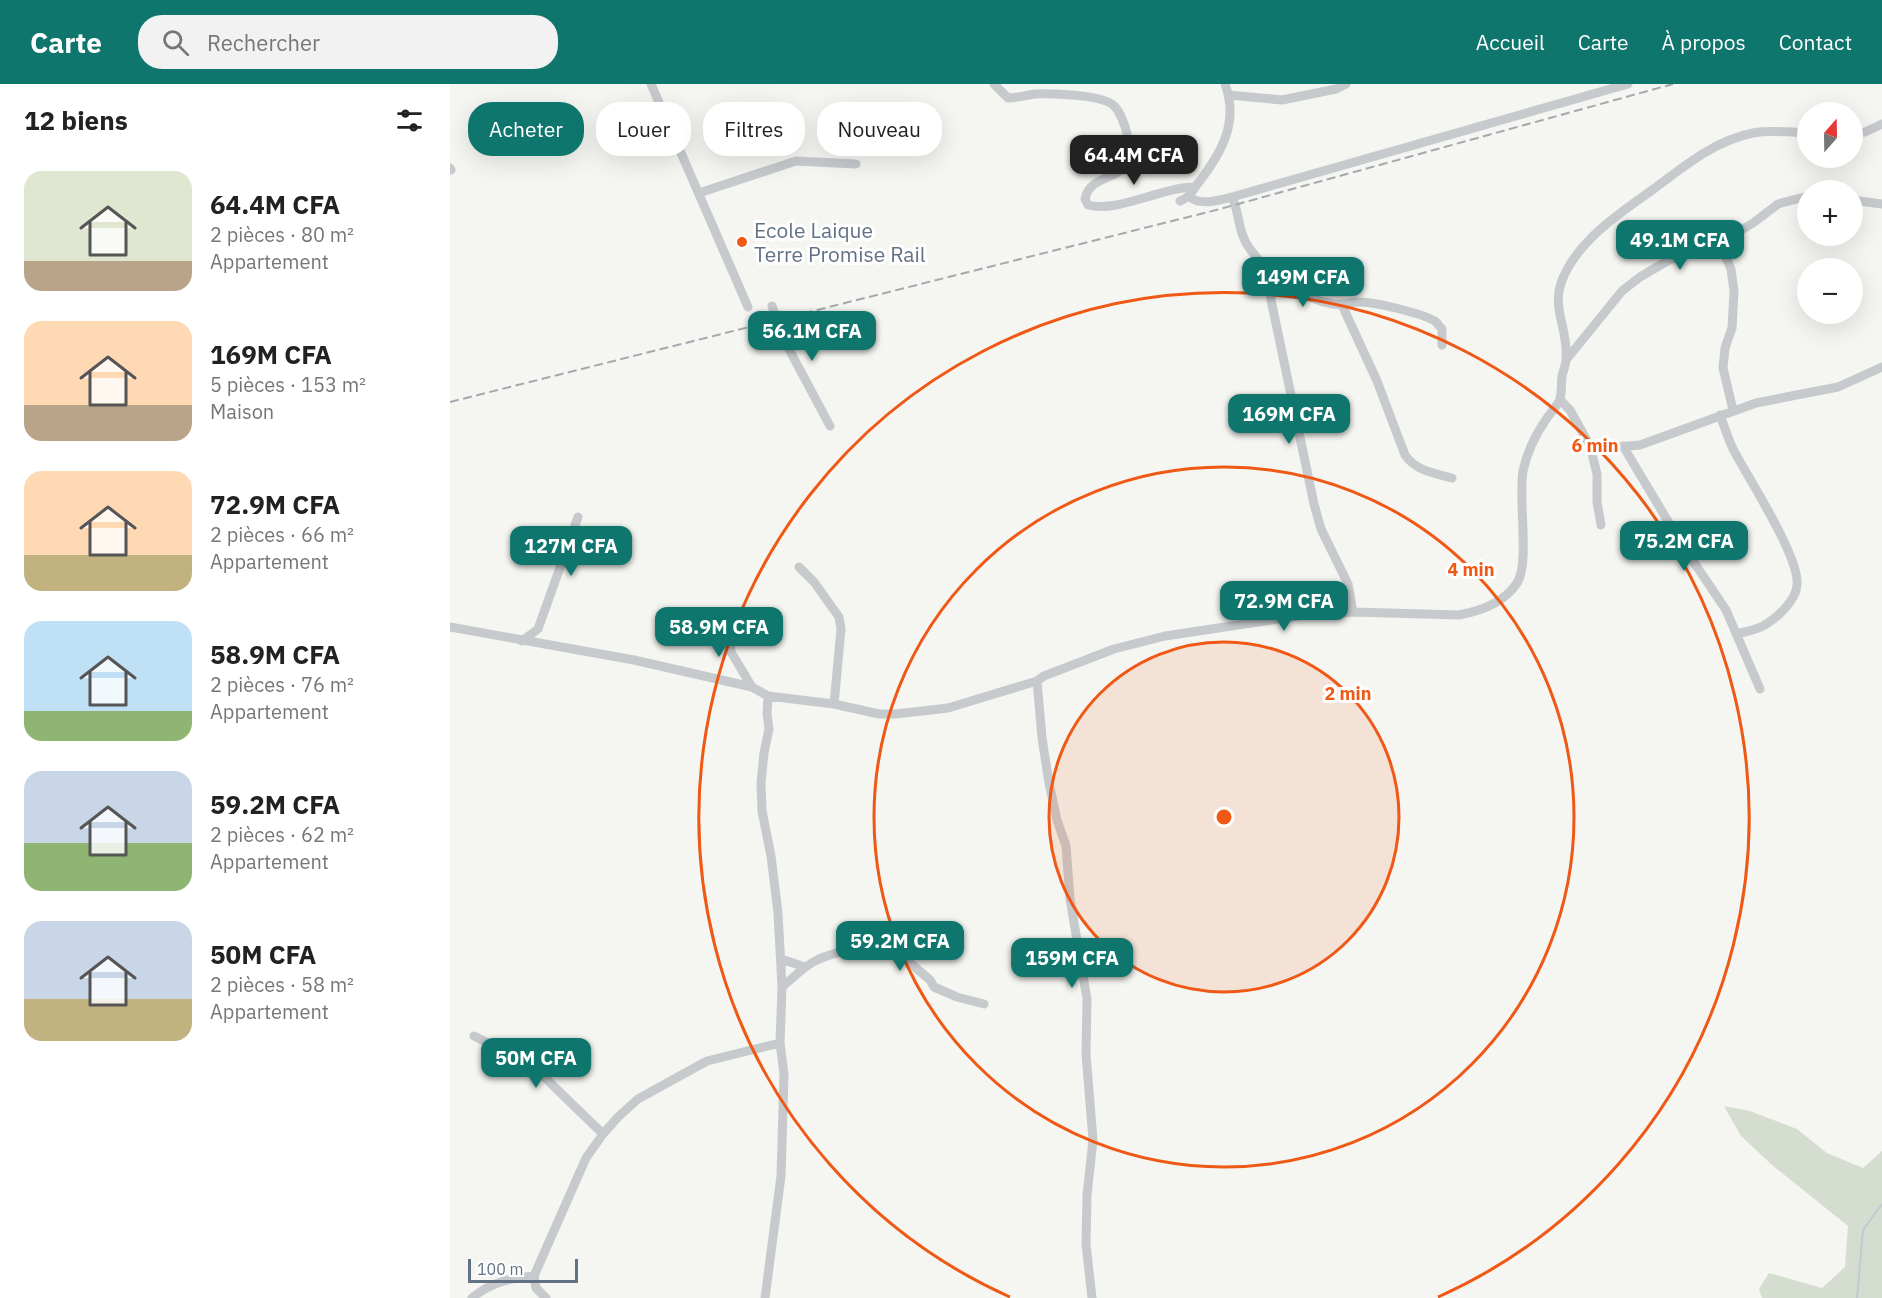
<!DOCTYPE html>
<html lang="fr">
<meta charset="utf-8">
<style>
:root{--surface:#fff;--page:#f2f2f2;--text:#222;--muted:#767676;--accent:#0f766e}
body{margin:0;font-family:"IBM Plex Sans",sans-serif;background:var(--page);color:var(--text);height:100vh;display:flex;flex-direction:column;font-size:22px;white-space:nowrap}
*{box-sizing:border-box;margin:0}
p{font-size:20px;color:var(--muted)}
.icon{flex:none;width:33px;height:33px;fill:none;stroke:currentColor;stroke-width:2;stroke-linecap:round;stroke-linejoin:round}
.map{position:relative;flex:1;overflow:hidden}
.sheet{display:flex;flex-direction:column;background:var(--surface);width:450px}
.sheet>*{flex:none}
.guide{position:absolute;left:18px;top:18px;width:570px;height:54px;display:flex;gap:12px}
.needle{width:39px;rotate:20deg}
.controls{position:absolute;left:1347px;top:18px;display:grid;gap:12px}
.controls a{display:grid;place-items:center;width:66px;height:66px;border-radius:50%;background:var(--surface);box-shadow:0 6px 24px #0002;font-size:30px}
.scale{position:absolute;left:18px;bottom:15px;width:110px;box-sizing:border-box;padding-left:6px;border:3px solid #627284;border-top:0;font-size:16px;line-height:21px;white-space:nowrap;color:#627284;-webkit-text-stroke:4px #fff;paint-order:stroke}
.price{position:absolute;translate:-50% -51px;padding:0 14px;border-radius:12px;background:var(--accent);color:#fff;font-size:20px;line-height:39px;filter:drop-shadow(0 2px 3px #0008)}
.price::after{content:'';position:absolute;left:50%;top:36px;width:18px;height:14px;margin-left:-9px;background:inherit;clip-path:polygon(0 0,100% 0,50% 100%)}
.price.active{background:#222;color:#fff}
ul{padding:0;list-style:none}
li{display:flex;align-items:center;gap:18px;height:150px;padding:0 24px}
li span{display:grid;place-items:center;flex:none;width:168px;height:120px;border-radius:18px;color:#555}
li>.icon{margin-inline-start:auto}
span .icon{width:72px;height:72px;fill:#fffc;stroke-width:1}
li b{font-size:26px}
h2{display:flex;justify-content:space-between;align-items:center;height:72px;padding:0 24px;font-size:26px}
.pill{padding:0 21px;border-radius:24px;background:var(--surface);box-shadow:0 6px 24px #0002;font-size:21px;line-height:54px}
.pill.active{background:var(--accent);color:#fff}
header{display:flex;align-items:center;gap:36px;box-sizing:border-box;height:84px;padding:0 30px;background:var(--accent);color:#fff}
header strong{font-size:28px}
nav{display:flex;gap:33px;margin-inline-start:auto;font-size:21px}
.search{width:420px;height:54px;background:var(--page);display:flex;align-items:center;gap:15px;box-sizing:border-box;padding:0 21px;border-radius:24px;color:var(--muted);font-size:22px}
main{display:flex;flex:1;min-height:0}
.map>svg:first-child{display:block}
.green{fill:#d5ddd1}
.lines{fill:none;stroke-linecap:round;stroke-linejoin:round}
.stream{stroke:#c0cad0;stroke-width:2}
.minor{stroke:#c7cacd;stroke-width:9}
.rail{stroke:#a4a9b0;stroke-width:2;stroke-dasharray:9 4.5;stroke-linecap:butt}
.ring{fill:none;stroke:#f05815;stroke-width:3}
.poi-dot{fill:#f05815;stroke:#fff;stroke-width:2}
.labels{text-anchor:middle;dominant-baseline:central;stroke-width:6;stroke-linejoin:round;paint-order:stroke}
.poi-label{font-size:21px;fill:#627284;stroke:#fff;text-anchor:start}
.centre{fill:#f05815;stroke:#fff;stroke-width:3}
.ring-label{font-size:18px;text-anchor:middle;font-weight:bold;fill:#f05815;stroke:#fff;stroke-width:6;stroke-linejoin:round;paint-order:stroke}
</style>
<header>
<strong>Carte</strong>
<div class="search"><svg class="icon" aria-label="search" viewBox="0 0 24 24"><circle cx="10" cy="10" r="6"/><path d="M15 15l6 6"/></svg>Rechercher</div>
<nav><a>Accueil</a><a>Carte</a><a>À propos</a><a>Contact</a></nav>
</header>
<main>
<section class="sheet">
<h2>12 biens<svg class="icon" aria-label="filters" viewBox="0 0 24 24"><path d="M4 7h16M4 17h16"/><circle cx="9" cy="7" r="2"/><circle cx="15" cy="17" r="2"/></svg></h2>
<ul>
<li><span style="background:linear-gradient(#dfe7d0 75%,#b9a48a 0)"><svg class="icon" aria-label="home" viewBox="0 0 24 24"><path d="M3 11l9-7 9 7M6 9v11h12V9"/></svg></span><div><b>64.4M CFA</b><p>2 pièces · 80 m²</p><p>Appartement</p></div></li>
<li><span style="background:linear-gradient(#ffd9b3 70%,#b9a48a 0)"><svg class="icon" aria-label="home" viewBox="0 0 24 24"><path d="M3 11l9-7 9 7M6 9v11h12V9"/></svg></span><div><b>169M CFA</b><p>5 pièces · 153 m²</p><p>Maison</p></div></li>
<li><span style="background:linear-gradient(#ffd9b3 70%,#c2b280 0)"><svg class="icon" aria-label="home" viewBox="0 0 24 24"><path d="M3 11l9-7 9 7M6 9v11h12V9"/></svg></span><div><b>72.9M CFA</b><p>2 pièces · 66 m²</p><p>Appartement</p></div></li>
<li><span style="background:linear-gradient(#bfe0f5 75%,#8fb573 0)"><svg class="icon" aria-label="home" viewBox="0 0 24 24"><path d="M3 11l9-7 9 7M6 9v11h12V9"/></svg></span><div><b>58.9M CFA</b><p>2 pièces · 76 m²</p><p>Appartement</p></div></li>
<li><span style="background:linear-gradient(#c9d6e8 60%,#8fb573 0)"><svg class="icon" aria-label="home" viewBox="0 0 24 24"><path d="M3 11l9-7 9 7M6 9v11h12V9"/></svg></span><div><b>59.2M CFA</b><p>2 pièces · 62 m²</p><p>Appartement</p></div></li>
<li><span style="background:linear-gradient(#c9d6e8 65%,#c2b280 0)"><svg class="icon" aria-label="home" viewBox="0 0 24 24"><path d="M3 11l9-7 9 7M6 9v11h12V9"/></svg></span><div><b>50M CFA</b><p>2 pièces · 58 m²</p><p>Appartement</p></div></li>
</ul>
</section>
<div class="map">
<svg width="1432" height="1214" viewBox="0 0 1432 1214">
<rect width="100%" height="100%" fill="#f5f5f1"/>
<path class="green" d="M1274,1022L1300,1027L1347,1045L1377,1069L1413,1084L1432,1067V1214H1312L1309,1205L1319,1189L1372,1204L1395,1183L1398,1142L1322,1081L1291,1052Z"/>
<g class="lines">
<path class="stream" d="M1407,1214L1413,1146L1432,1120"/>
<path class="minor" d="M201,0L298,223
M544,0L558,14C567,14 576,11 585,10C601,9 652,11 663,21C670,27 675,41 677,50C679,60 683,73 676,81C665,96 639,93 635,115L638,121C669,129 711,103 745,103
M779,11L832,16L886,5L896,0
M1402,49L1415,48L1432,40
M0,84L1,86
M249,109L346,77L406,80
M740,113C750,122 769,116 782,113L1178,0
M782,113C790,130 788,150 800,165C819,191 850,215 883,220C892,221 901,218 910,218C924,218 976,230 986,238C988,240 990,243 992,245V261
M1402,116L1432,120
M730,117C742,112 741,108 749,98C772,68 789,38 775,0
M1269,158L1281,185L1284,207L1282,244L1275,264L1273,284L1283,326
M820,186L821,216L864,420L871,445L898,500L903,528
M892,221L927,297L955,371C966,387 984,389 1002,394
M322,222L333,254L380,342
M1116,276L1172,207L1190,193L1219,176L1240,170L1276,155L1303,139L1328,120L1358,112
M1110,316L1120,326L1140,362L1155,364L1190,361L1306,319L1388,303L1432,283
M1270,331C1274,342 1278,354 1283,365C1298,394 1350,473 1347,501C1346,517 1326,535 1313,542C1305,546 1295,548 1286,550
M1140,362L1147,390V418L1151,441
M1173,362L1231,459L1276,526L1310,605
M349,483L364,498L389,533L391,545L384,620
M285,535V549L280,557L281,568L302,603
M0,543L184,576L302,603L318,612L384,620L429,630H446L498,624L587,597L594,592L664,565L715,552L854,531L903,528L1009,531C1031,527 1054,519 1067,499C1080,479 1068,415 1073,387C1077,367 1086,350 1097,334C1101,328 1108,321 1110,315C1112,308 1111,300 1112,292C1113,287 1116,281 1116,275C1119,249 1102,225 1111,199C1126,157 1170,129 1205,104C1234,82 1266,56 1303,49C1321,46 1340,48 1358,49
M72,557L88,545L128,433
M587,597L592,654L599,699L607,736L616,762L620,815L637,915L636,970L643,1056L637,1111L636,1160L642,1214
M331,875L355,883
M332,903C343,894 354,882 367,876C385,867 417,863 438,862L444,865L480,896L484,903L507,913L534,920
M24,952L56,968L87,986L153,1050
M84,1192L86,1204L96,1214
M22,1214C41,1198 61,1194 84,1192L136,1074L153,1050L168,1033L188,1015L257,977L330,959
M315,1214L331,1092L334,990L330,959L332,903L328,829L321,772L312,727L311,699L314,669L319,645L317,630L318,612"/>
<path class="rail" d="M0,318L770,125L1223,0"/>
</g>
<circle cx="774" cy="733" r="175" fill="#f05815" fill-opacity=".12"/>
<g class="ring">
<circle cx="774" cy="733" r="175"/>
<circle cx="774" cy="733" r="350"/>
<path d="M560 1213A525 525 0 1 1 988 1213"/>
</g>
<circle class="poi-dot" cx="292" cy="158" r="6"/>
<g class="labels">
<g class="poi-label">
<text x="304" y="146">Ecole Laique<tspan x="304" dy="24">Terre Promise Rail</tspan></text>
</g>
</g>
<circle cx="774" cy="733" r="9" class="centre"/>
<g class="ring-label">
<text x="1145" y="368">6 min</text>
<text x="1021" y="492">4 min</text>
<text x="898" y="616">2 min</text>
</g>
</svg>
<div class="controls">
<a><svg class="needle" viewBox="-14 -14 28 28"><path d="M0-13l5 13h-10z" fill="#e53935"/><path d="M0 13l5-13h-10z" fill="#767676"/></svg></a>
<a>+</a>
<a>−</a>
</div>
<div class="scale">100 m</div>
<b class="price active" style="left:684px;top:102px">64.4M CFA</b>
<b class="price" style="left:1230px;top:187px">49.1M CFA</b>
<b class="price" style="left:853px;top:224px">149M CFA</b>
<b class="price" style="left:362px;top:278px">56.1M CFA</b>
<b class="price" style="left:839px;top:361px">169M CFA</b>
<b class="price" style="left:1234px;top:488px">75.2M CFA</b>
<b class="price" style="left:121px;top:493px">127M CFA</b>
<b class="price" style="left:834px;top:548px">72.9M CFA</b>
<b class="price" style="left:269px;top:574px">58.9M CFA</b>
<b class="price" style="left:450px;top:888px">59.2M CFA</b>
<b class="price" style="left:622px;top:905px">159M CFA</b>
<b class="price" style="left:86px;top:1005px">50M CFA</b>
<div class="guide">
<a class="pill active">Acheter</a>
<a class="pill">Louer</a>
<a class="pill">Filtres</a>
<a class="pill">Nouveau</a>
</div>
</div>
</main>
